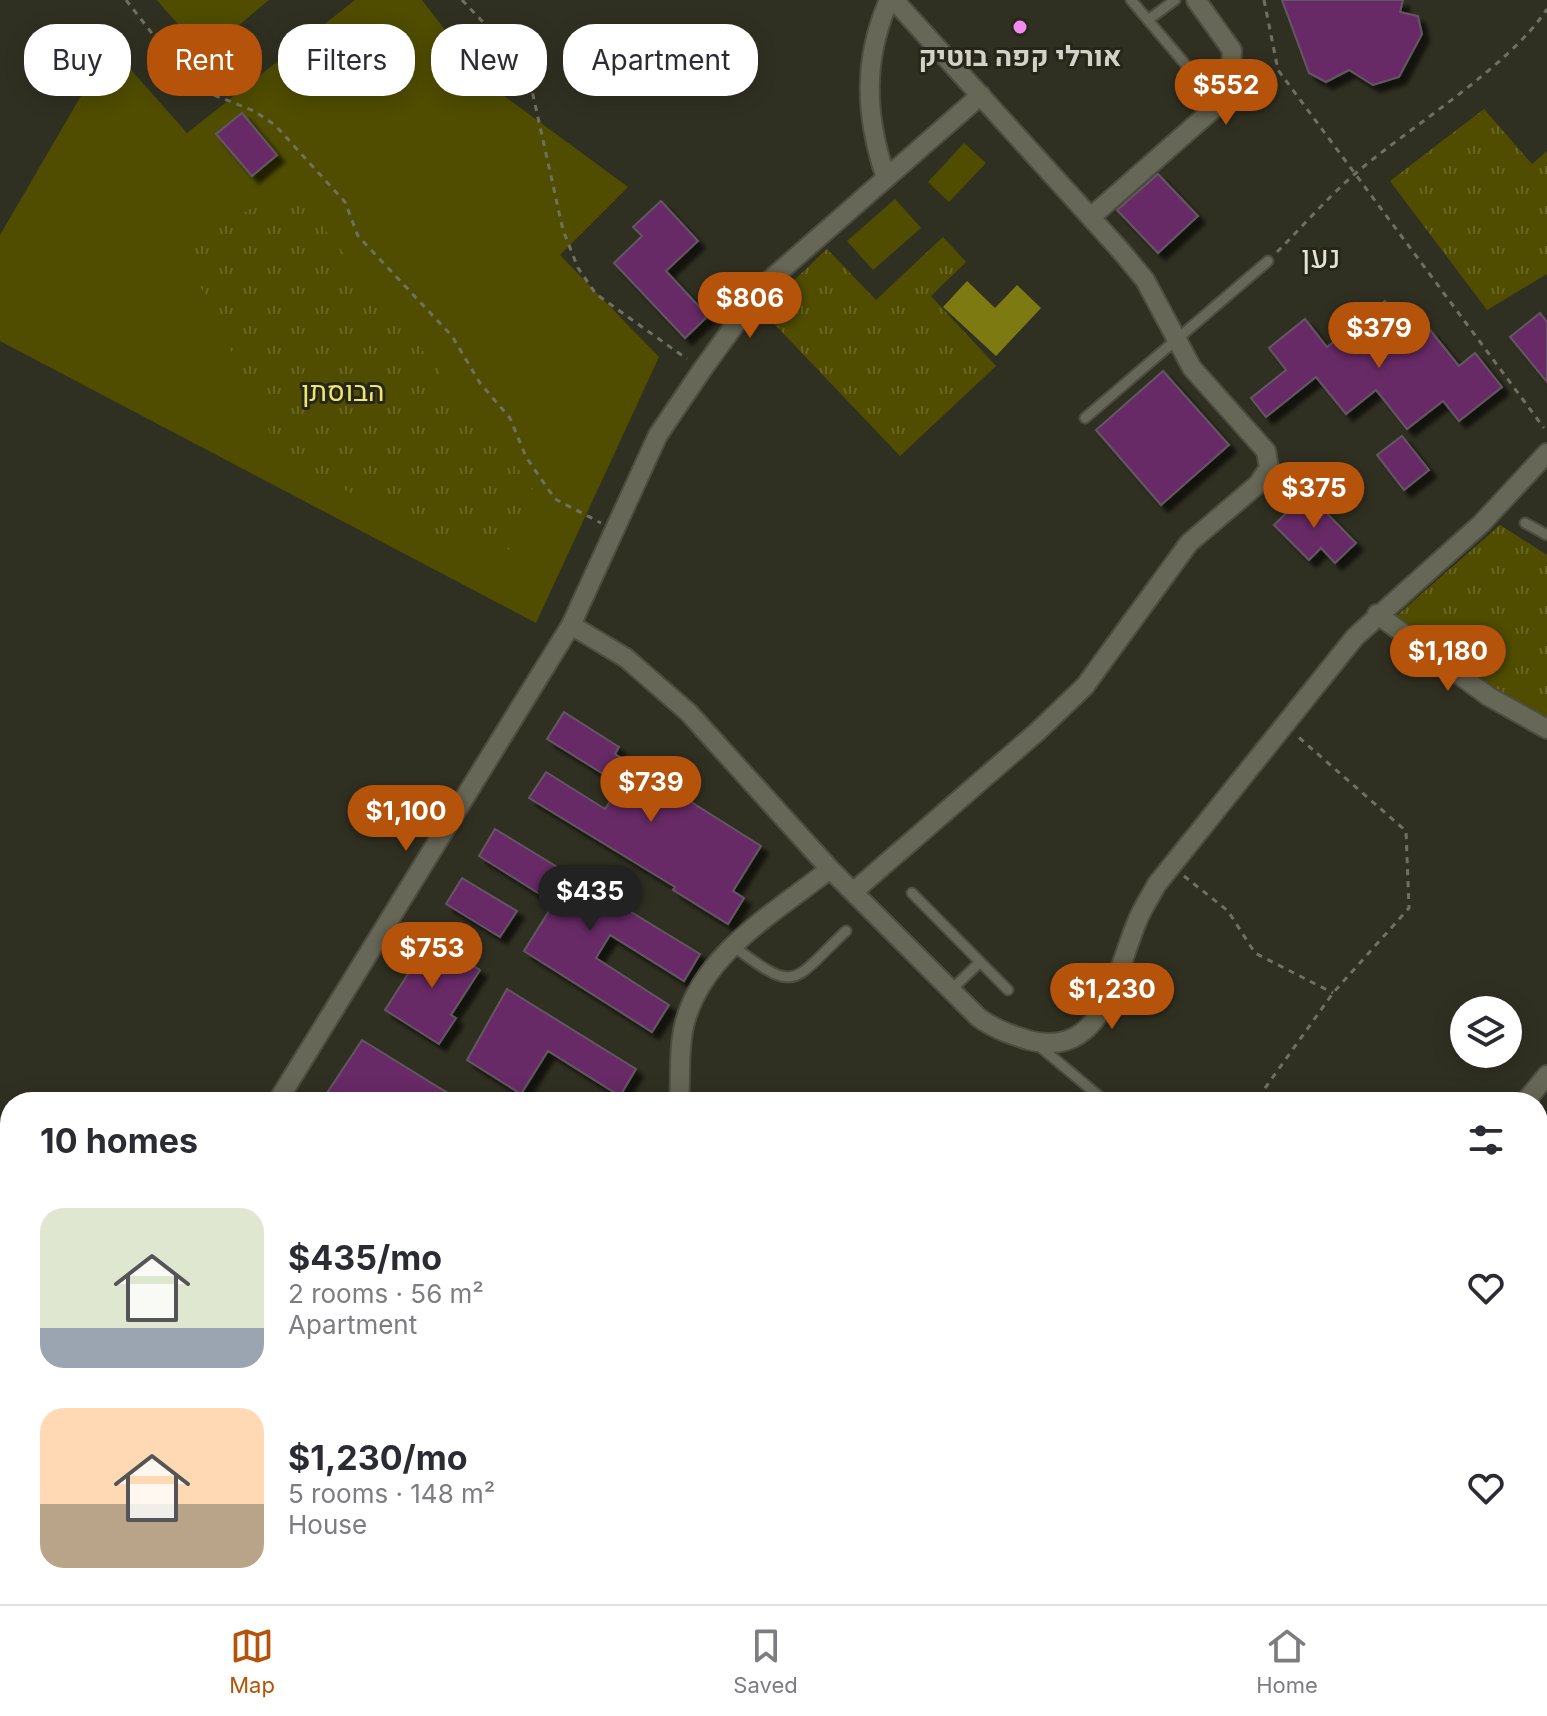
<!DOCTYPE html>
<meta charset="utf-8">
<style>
:root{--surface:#fff;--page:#f2f2f3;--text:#2b2b33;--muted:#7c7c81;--line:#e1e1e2;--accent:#b45309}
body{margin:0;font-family:Inter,Heebo,sans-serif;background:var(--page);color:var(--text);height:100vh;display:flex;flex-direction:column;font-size:30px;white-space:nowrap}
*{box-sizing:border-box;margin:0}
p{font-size:26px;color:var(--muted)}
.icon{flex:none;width:44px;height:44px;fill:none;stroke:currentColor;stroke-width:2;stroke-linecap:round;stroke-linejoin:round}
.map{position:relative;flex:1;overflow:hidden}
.panel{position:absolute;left:0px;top:1092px;width:1548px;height:512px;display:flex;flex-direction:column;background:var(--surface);border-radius:32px 32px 0 0;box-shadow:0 4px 20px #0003}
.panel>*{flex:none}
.hud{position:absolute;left:24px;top:24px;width:800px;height:72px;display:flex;gap:16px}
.fabs{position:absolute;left:1450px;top:996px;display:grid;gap:16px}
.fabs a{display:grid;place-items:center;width:72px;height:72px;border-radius:50%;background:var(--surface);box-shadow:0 4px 20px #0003;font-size:40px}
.price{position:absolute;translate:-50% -68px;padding:0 18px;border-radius:28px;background:var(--accent);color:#fff;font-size:26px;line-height:52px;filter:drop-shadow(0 2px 4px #0008)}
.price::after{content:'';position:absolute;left:50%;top:48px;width:24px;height:18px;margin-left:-12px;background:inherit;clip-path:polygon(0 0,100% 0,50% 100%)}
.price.active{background:#222;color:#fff}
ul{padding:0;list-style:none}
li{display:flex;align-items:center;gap:24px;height:200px;padding:0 40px}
li span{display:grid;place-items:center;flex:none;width:224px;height:160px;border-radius:24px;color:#555}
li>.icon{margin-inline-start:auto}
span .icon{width:96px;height:96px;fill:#fffc;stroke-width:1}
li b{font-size:34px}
h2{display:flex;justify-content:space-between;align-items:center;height:96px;padding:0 40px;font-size:34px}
.tag{padding:0 28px;border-radius:32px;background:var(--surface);box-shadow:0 4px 20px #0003;font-size:28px;line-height:72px}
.tag.active{background:var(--accent);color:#fff}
.tabs{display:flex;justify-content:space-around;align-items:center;height:112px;border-top:2px solid var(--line);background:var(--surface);font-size:22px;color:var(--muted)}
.tabs a{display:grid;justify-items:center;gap:4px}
.tabs .active{color:var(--accent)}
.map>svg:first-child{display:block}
.green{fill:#504d01}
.forest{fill:url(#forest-firs)}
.park{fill:url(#park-tufts)}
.water{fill:#7e7a12}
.building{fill:#672c66;stroke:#635762;stroke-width:2;filter:url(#shadow)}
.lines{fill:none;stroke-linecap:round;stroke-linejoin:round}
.service-casing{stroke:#4d4c40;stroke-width:13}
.minor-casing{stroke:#4d4c40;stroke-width:22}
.path{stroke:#6f6f62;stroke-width:3;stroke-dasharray:6 6;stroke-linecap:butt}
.service{stroke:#676757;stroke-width:9}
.minor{stroke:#676757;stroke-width:18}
.poi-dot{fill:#f489f0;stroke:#272619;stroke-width:3}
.labels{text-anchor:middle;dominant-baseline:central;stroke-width:6;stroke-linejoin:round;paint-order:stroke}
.poi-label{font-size:28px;font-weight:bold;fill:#d2d2c9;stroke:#272619}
.park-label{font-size:28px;fill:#ece76b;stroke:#272619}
.quarter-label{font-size:32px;fill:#e3e3d1;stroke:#272619}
</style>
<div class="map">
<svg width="1547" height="1604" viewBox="0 0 1547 1604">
<defs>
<pattern id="forest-firs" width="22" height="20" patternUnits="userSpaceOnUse" patternTransform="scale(2)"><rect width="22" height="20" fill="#504d01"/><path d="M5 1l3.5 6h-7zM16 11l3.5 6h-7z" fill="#686625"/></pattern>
<pattern id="park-tufts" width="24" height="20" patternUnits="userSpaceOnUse" patternTransform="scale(2)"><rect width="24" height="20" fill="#504d01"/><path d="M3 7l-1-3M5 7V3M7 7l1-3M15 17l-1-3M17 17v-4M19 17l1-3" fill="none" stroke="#686625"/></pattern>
<filter id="shadow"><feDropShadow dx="7" dy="7" stdDeviation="2" flood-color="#0009"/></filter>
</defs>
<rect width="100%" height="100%" fill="#303022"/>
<path class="green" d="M157,0H269C210,48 211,65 157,0Z
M355,0H422L484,81L628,187L560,255L659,357L536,623L0,341V235L110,46L187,133Z
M964,143L986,163L949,202L928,182Z
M895,199L921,228L873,270L847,241Z"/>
<path class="forest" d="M1540,1386L1547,1389V1456L1538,1451Z
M1538,1477L1547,1481V1604H907L889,1594H1538Z"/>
<path class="park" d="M1484,109L1532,164L1547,151V274L1487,310L1390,181Z
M292,189L533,487L511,550L423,536L278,450L180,243Z
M943,237L966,262L931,296L996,366L900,456L762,311L827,249L876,300Z
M1500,525L1547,555V719L1515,702L1394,618Z"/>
<path class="water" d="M967,281L995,308L1017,285L1041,308L996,356L943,307Z"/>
<path class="building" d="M1282,0H1403L1400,12L1418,16L1422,34L1399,77L1373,85L1349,70L1326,82L1309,73Z
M242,113L277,155L252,176L216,134Z
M1158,174L1198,216L1158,253L1117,210Z
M661,201L698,241L666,271L708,316L685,338L614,263L642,236L633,227Z
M1385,301L1416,341L1430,330L1459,366L1475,353L1502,387L1459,421L1443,401L1407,429L1376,390L1346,414L1316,377L1266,417L1251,398L1286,370L1269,348L1305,319L1327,347Z
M1540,313L1547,322V382L1510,337Z
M1163,371L1229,445L1161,505L1096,430Z
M1402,436L1429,470L1404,490L1377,455Z
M1307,493L1356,543L1335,563L1321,548L1309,560L1274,525Z
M564,712L619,747L615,754L761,846L733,891L744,898L728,924L673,890L675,887L529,798L546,772L605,809L621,785L547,739Z
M495,829L700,954L684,981L610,935L596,958L669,1005L652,1032L524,951L554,903L479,856Z
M462,878L517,911L500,937L446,904Z
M425,936L480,970L451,1015L456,1018L439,1044L385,1010L413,966L408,963Z
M507,989L636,1069L620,1096L548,1051L521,1094L467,1060Z
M362,1040L438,1087L464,1102H321Z"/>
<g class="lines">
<g class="service-casing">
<path id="service" d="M1131,0L1219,104
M1148,20L1175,0
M1085,418L1268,261
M1525,523L1547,535
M912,893L1008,990
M733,946C798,995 791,983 846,931
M951,990L980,962
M1038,1045L1106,1102"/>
</g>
<g class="minor-casing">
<path id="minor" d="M885,175C865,115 863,59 889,0
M1092,216L1219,104L1231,70L1232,50L1196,0
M1377,614L1488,696L1547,729
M571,625L626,658L689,713L830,869L978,1017C994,1029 1009,1034 1028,1040C1106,1061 1116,968 1139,917C1144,906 1151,895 1157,884L1355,637L1481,524L1547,453
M853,892L1037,732L1085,686L1189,543L1258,484L1269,468L1266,451L1192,368L1145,280L1121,251L894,0
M277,1102L571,625L658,435L702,370L763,286L981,95
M679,1102C681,1077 678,1047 685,1022C704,952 776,912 830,869
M1525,1102L1547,1075
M1538,1347L1547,1333
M1538,1462L1547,1467
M0,1584L10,1565"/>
</g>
<path class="path" d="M126,0L194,87L254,111L275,125L345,202L358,236L452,336L480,383L510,418L526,457L555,499L601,523
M462,0L527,68L563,230L578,268L596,294L687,359
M1264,0L1278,70L1544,428
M1277,252C1303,226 1328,197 1356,173C1411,126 1509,67 1547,9
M1184,876L1228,911L1255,953L1333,993
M1258,1098L1333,993L1409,908L1406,831L1296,735
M0,1468L10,1473
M202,1594L221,1604
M910,1594L927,1604"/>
<use href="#service" class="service"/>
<use href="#minor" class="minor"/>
</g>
<circle class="poi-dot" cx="1020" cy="27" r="8"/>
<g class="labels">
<g class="poi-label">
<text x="1020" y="56">אורלי קפה בוטיק</text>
</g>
<g class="park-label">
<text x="343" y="391">הבוסתן</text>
</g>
<g class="quarter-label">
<text x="1321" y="256">נען</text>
</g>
</g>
</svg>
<div class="fabs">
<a><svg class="icon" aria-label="layers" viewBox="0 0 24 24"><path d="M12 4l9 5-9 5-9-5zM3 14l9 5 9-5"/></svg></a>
</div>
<b class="price" style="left:1226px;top:127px">$552</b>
<b class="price" style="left:750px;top:340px">$806</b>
<b class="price" style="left:1379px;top:370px">$379</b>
<b class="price" style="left:1314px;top:530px">$375</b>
<b class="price" style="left:1448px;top:693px">$1,180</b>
<b class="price" style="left:651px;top:824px">$739</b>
<b class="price" style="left:406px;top:853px">$1,100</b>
<b class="price active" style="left:590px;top:933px">$435</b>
<b class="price" style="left:432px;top:990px">$753</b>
<b class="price" style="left:1112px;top:1031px">$1,230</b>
<div class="hud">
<a class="tag">Buy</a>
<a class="tag active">Rent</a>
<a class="tag">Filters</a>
<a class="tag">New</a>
<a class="tag">Apartment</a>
</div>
<section class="panel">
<h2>10 homes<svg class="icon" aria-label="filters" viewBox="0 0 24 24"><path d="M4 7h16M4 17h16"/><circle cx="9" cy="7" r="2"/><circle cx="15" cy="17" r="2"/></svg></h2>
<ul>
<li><span style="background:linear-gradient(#dfe7d0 75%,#9aa5b1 0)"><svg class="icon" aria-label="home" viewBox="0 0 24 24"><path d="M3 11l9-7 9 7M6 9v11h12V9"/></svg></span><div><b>$435/mo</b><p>2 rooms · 56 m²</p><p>Apartment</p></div><svg class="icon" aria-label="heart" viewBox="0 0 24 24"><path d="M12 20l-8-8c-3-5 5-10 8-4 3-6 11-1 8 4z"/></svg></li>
<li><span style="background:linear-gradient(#ffd9b3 60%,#b9a48a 0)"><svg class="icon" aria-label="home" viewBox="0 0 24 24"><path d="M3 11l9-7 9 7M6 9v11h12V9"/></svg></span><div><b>$1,230/mo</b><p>5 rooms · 148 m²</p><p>House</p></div><svg class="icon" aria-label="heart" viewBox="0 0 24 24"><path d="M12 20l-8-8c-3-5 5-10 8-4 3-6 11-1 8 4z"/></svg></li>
</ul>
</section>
</div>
<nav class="tabs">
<a class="active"><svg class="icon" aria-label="map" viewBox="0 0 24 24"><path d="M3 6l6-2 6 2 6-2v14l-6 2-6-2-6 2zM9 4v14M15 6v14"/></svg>Map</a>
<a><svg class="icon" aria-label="saved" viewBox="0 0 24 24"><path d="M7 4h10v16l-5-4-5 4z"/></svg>Saved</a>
<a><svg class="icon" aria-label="home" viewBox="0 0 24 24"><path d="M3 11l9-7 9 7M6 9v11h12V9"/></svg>Home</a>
</nav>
